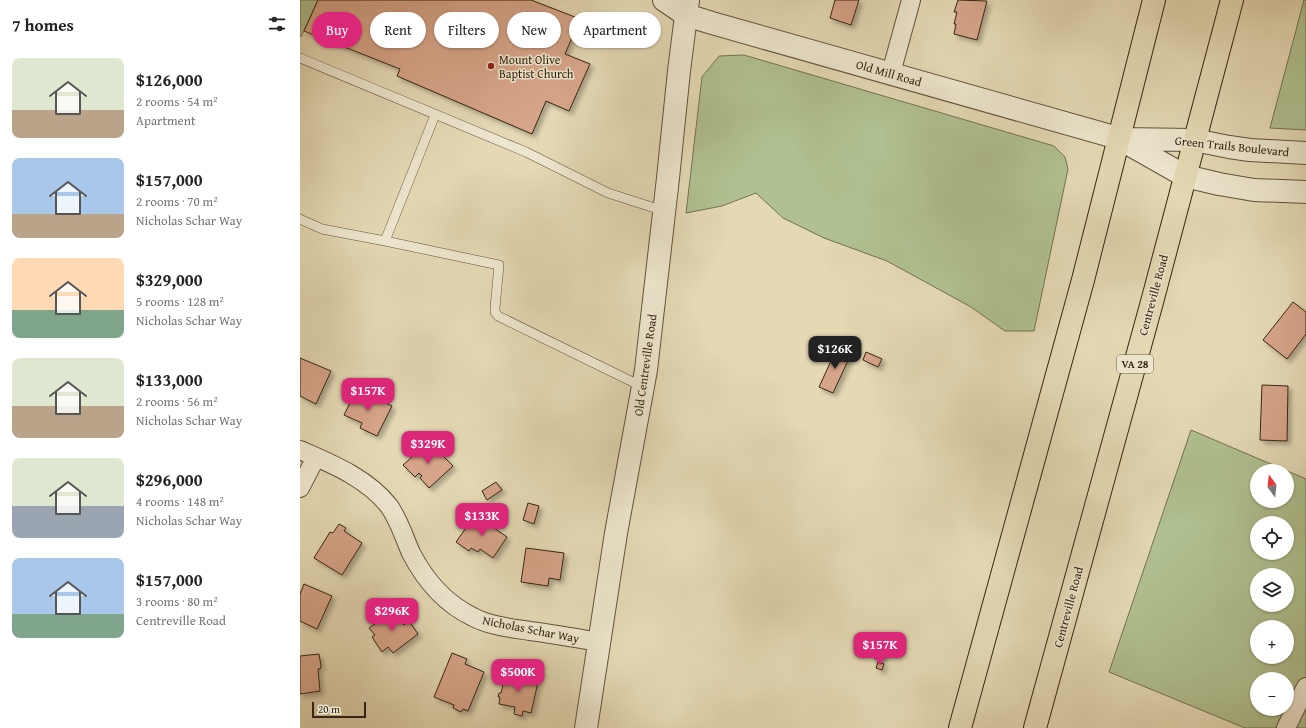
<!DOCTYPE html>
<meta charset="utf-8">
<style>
:root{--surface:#fff;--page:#f2f2f2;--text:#222;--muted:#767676;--accent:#db2777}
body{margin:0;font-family:"Gentium Book Plus",serif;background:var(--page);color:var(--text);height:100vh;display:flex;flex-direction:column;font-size:15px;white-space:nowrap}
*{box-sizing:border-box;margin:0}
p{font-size:13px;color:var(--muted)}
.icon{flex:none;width:22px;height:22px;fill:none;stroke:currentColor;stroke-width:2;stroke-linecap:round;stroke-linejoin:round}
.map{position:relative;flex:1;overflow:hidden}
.drawer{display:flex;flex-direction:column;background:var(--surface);width:300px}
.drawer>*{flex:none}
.top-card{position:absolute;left:12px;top:12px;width:380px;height:36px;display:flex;gap:8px}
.needle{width:26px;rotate:345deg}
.buttons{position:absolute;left:950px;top:464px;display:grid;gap:8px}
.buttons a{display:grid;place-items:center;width:44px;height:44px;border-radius:50%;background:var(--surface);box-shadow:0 1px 3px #0004;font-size:20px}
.scale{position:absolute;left:12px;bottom:10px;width:54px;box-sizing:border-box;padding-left:4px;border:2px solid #362512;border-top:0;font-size:11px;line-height:14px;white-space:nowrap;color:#362512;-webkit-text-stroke:3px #ede6ce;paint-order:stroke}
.price{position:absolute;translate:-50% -34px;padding:0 9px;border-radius:8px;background:var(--accent);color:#fff;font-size:13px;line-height:26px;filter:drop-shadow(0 1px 2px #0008)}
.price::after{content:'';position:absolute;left:50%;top:24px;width:12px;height:9px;margin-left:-6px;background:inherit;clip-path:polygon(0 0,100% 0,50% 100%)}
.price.selected{background:#222;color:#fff}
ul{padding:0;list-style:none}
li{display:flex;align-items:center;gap:12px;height:100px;padding:0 12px}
li span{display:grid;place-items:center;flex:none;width:112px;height:80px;border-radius:8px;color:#555}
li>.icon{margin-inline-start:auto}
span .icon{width:48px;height:48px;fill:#fffc;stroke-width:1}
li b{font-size:17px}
h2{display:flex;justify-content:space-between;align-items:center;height:48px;padding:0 12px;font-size:17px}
.chip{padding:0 14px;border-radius:18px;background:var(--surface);box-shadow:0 1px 3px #0004;font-size:14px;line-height:36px}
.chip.selected{background:var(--accent);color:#fff}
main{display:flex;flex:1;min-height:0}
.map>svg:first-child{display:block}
.green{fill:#b0c090;stroke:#737251;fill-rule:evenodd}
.building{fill:#d6a488;stroke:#362512;filter:url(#shadow)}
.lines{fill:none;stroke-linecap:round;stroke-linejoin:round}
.service-casing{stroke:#62523a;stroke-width:10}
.minor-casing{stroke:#62523a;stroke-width:20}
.tertiary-casing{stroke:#62523a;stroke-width:24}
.trunk-casing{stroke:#362512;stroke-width:24}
.service{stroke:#ede6ce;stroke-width:9}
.minor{stroke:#ede6ce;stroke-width:18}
.tertiary{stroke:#ede6ce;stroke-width:22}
.trunk{stroke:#e4d9b4;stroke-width:22}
.poi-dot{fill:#8f2418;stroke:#ede6ce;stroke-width:1.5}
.labels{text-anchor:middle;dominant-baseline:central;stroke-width:3;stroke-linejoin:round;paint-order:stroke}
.shield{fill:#ede6ce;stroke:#6d5f4a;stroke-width:1}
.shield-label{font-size:11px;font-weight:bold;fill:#362512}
.poi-label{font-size:12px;fill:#362512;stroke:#ede6ce;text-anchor:start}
.street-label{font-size:12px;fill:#362512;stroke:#ede6ce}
</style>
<main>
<section class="drawer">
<h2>7 homes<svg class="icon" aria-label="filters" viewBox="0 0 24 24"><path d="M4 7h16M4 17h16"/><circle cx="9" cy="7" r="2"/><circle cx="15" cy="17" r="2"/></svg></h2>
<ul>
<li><span style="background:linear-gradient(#dfe7d0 65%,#b9a48a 0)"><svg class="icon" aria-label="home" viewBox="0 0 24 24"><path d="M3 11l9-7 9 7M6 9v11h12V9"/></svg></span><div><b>$126,000</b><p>2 rooms · 54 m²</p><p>Apartment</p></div></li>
<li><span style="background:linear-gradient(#a9c7e8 70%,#b9a48a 0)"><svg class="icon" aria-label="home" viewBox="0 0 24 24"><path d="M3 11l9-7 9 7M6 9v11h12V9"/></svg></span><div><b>$157,000</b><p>2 rooms · 70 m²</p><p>Nicholas Schar Way</p></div></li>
<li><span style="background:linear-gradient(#ffd9b3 65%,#7fa58c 0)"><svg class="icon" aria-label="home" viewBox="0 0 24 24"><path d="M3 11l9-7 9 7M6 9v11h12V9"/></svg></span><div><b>$329,000</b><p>5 rooms · 128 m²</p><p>Nicholas Schar Way</p></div></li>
<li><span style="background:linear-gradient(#dfe7d0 60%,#b9a48a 0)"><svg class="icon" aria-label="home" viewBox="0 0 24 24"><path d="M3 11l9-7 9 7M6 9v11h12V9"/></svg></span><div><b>$133,000</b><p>2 rooms · 56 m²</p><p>Nicholas Schar Way</p></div></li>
<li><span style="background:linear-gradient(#dfe7d0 60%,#9aa5b1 0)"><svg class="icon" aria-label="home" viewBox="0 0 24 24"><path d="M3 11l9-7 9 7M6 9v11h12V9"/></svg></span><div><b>$296,000</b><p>4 rooms · 148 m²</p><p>Nicholas Schar Way</p></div></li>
<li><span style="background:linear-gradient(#a9c7e8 70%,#7fa58c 0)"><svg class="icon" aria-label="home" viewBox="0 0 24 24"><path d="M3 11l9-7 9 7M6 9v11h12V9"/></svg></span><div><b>$157,000</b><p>3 rooms · 80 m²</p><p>Centreville Road</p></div></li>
</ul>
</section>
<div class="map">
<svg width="1006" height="728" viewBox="0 0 1006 728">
<defs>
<filter id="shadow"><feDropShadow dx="3.5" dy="3.5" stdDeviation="2" flood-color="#0004"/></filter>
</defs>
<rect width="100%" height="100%" fill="#e4d9b4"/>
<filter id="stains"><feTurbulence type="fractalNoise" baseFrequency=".005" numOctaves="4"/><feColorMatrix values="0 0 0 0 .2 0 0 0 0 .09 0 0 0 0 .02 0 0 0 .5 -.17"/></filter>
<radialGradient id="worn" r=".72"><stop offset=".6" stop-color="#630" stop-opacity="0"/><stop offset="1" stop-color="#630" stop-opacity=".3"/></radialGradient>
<path class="green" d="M0,0H18L1,37L0,36Z
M1004,0H1006V130L970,128Z
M444,55L754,146L765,157L768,169L734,331H705L671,307L587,261L524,238L483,218L456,193L422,206L386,213L402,77L419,56Z
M891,430L1006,479V728H945L809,672ZM957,471H987V501H957ZM957,523H987V553H957ZM957,575H987V605H957ZM957,627H987V657H957ZM957,679H987V709H957Z"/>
<path class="building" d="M18,0H231L280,19L265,54L290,64L269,111L246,101L232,134L97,76L100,69L4,31Z
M535,0H559L551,25L530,18Z
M658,0L687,1L677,40L654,34L656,24H654L657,12H654Z
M993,302L1006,312V334L987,359L963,340Z
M537,348L551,354L533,393L519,387Z
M566,352L582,359L578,367L563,360Z
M0,358L31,371L16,404L0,396Z
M962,385L988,386L987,441L960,440Z
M57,389L92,406L77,436L60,428L62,423L44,415Z
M127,442L138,455L140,453L153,466L129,488L120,478L122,476L119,473L115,477L103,465L122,448L120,446Z
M196,482L202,490L187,500L182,491Z
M228,503L239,506L234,524L223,520Z
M175,515L207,537L193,558L180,549L178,552L171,548L169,551L156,542Z
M39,524L46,528L44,531L62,543L42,575L14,558L30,532L33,533Z
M226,548L264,553L260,580L249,578L248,586L221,582Z
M4,584L32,596L17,629L0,621V594Z
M95,609L103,619L101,621L104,625L109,621L118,634L93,653L88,647L82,652L72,637L75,635L69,628Z
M577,648L585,650L582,660L574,658Z
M152,653L167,659L165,664L184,672L168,711L163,709L161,712L153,708L154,705L134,697Z
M19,654L21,666L20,669H18L20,691L0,694V656Z
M578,662L584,664L582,670L576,668Z
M206,671L223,675L222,682L225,683L226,679L238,682L231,713L223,711L222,716L214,714L215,707L199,704L200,697H198L199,693H201Z"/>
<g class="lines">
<g class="service-casing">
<path id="service" d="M0,58L226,152L308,193L364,211
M0,219L22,229L85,241L135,115
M85,241L199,265L195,308V312L198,316L343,387"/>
</g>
<g class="minor-casing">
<path id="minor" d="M591,73L611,0
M0,450C32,464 67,478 89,506C99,520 104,537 111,553C125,580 146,604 173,617C190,626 211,628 230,631C253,634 276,638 299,642
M0,488L16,457
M986,728L1006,687"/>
</g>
<g class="tertiary-casing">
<path id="tertiary" d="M364,0L386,15L412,23L818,138L885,176L919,184L954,190L1006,192
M821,139L894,140L929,147L950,150L1006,153
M286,728L316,533L346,370L368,178L379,71L388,0"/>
</g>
<g class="trunk-casing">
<path id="trunk" d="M660,728L783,280L854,0
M735,728L852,302L932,0"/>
</g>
<use href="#service" class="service"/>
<use href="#minor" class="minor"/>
<use href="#tertiary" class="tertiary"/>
<use href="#trunk" class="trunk"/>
</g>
<circle class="poi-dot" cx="191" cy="66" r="4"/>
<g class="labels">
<rect class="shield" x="817" y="355" width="36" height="18" rx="3"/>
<g class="shield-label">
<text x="835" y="364">VA 28</text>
</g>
<g class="poi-label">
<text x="199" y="59">Mount Olive<tspan x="199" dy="14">Baptist Church</tspan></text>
</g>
<g class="street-label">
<text transform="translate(589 73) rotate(16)">Old Mill Road</text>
<text transform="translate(932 146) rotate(6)">Green Trails Boulevard</text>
<text transform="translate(853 295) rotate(-75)">Centreville Road</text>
<text transform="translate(345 365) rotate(-82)">Old Centreville Road</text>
<text transform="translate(768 607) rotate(-75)">Centreville Road</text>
<text transform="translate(231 629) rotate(11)">Nicholas Schar Way</text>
</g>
</g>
<rect width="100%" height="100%" filter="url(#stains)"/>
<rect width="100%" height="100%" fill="url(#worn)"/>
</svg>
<div class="buttons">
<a><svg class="needle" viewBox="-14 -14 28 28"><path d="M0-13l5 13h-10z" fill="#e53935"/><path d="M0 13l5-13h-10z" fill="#767676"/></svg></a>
<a><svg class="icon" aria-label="locate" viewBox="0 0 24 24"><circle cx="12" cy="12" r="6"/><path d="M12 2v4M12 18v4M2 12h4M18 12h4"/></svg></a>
<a><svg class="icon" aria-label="layers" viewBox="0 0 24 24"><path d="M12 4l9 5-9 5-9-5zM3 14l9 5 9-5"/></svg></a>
<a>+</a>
<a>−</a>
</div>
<div class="scale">20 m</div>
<b class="price selected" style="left:535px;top:370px">$126K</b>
<b class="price" style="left:68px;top:412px">$157K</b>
<b class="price" style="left:128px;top:465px">$329K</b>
<b class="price" style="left:182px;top:537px">$133K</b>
<b class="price" style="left:92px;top:632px">$296K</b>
<b class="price" style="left:580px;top:666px">$157K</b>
<b class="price" style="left:218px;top:693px">$500K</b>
<div class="top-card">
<a class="chip selected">Buy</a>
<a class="chip">Rent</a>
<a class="chip">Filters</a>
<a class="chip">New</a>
<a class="chip">Apartment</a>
</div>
</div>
</main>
